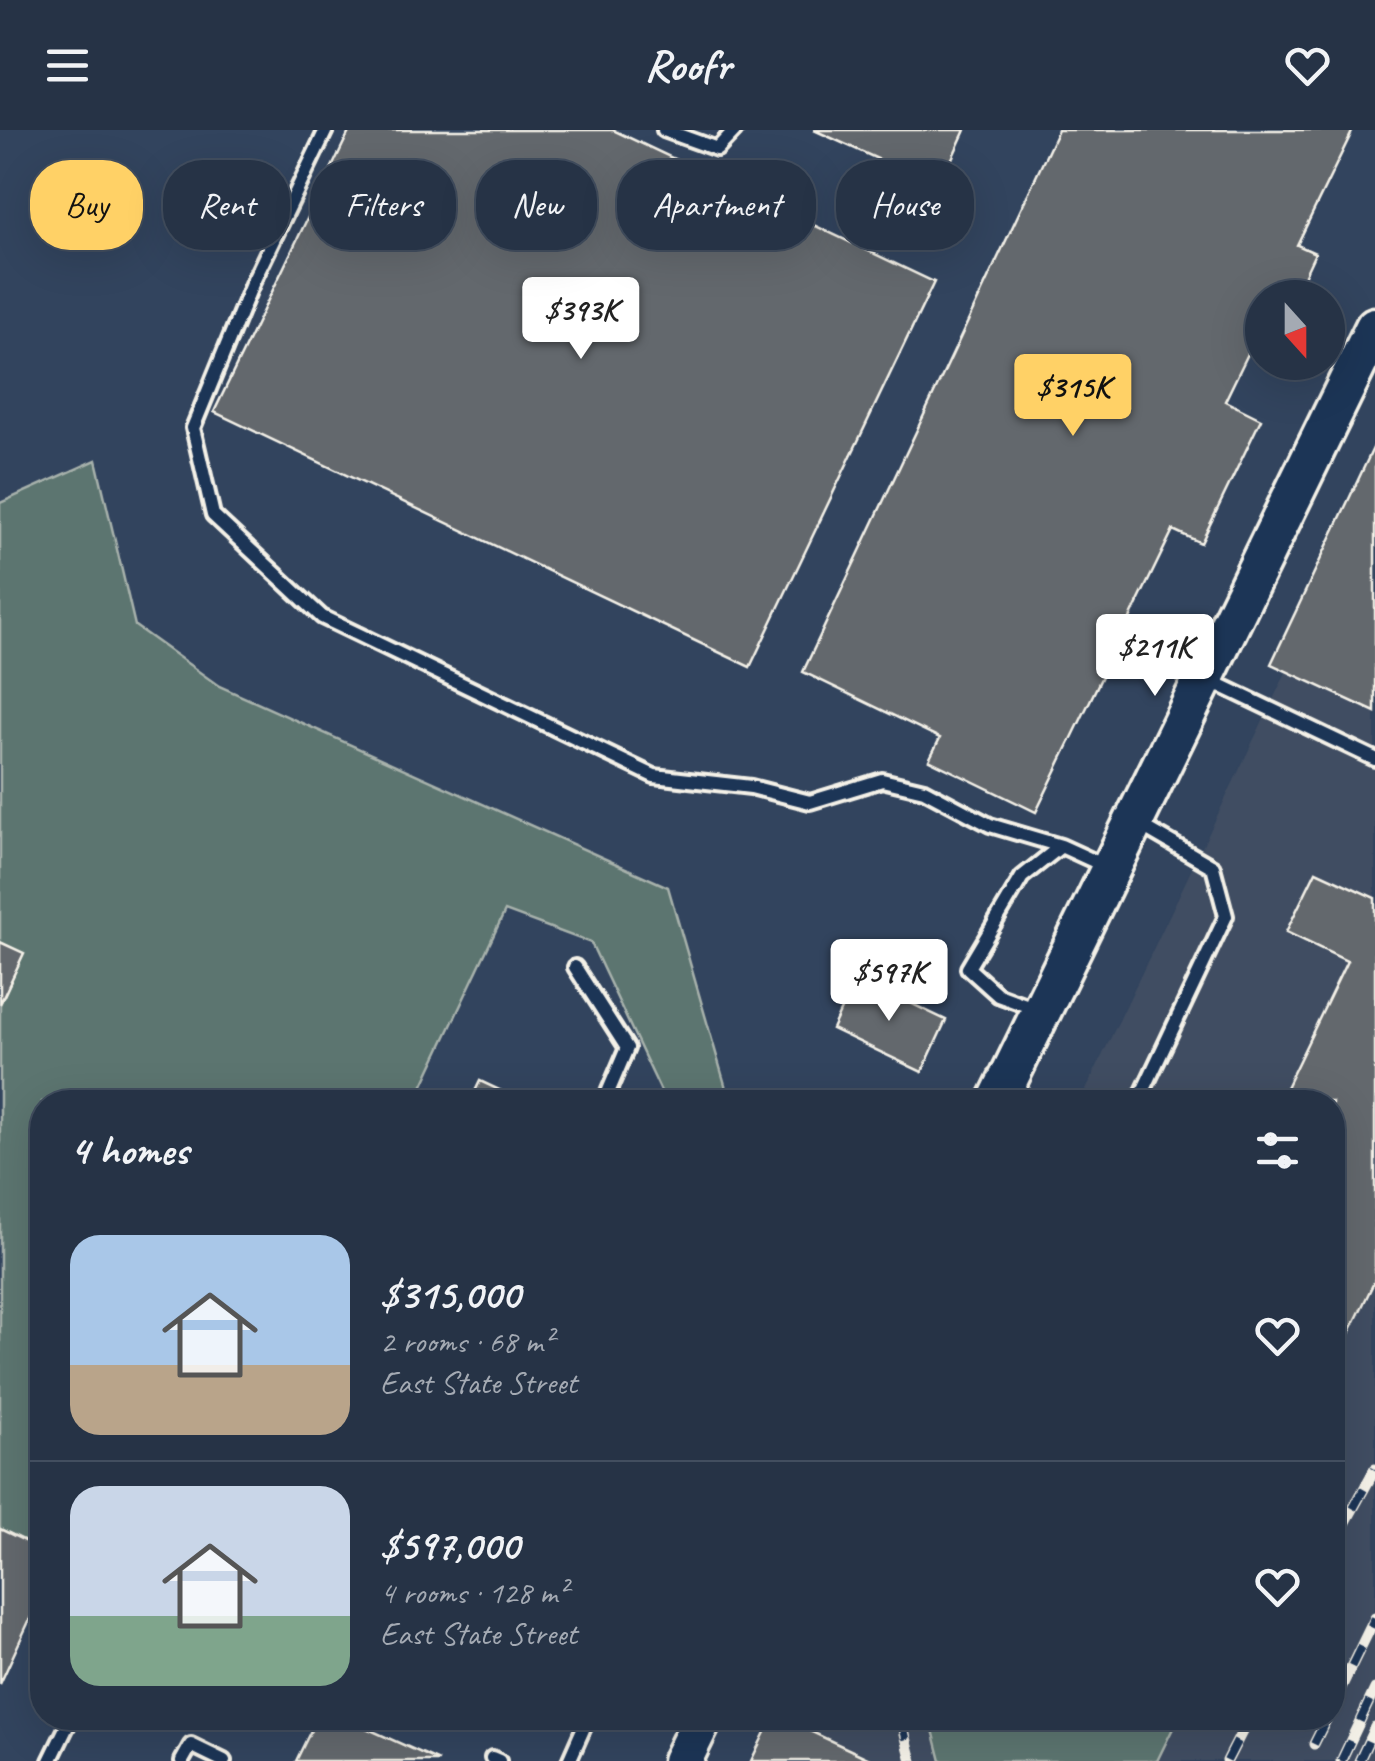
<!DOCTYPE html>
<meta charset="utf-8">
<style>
:root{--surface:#263346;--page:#2e3b4d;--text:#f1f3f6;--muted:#a4aab3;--line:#424e5f;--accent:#ffd166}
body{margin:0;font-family:Caveat,sans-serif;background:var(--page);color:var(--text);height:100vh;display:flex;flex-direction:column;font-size:38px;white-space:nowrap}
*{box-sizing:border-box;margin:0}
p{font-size:32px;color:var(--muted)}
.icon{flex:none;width:55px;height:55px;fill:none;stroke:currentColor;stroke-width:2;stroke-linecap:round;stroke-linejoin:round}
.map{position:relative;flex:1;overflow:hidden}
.sheet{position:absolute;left:30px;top:960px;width:1315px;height:640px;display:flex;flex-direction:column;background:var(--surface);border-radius:40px;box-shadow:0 10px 40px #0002,0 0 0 2px var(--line)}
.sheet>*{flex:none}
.guide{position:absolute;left:30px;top:30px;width:1315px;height:90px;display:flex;gap:20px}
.needle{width:65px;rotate:159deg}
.buttons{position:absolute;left:1245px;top:150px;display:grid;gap:20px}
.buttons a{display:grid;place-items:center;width:100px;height:100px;border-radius:50%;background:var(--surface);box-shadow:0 10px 40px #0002,0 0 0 2px var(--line);font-size:50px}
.price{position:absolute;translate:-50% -85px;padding:0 22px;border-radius:10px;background:#fff;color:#222;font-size:32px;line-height:65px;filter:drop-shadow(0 2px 5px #0008)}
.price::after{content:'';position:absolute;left:50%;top:60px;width:30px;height:22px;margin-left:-15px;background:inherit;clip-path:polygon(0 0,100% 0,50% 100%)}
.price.active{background:var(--accent);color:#111}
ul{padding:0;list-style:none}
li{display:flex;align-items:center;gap:30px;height:250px;padding:0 40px}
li+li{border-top:2px solid var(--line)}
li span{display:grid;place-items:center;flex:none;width:280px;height:200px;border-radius:30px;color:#555}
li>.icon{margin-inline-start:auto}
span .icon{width:120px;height:120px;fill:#fffc;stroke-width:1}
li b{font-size:42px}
h2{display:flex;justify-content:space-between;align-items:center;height:120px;padding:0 40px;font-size:42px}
.pill{padding:0 35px;border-radius:40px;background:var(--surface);box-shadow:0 10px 40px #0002,0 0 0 2px var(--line);font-size:35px;line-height:90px}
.pill.active{background:var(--accent);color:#111}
header{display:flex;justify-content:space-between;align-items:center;height:130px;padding:0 40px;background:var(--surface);font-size:45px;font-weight:700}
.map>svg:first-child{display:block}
.built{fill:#414e62}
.green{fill:#5b7470;stroke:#a8b2ac;stroke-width:2.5}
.building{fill:#63676d;stroke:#f4f1e8;stroke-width:2.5}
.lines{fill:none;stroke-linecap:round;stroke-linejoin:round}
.lane-casing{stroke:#f4f1e8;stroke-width:20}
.secondary-casing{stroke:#f4f1e8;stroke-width:45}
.lane{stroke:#1d3557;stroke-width:12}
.secondary{stroke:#1d3557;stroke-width:38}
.rail-casing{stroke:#f4f1e8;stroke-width:11}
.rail{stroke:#1d3557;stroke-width:8;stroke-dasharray:22;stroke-linecap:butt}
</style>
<header><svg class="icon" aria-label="menu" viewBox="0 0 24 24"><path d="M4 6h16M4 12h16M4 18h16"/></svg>Roofr<svg class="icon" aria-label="heart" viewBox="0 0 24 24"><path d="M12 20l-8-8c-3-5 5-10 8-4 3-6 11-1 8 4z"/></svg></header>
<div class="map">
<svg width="1375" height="1631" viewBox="0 0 1375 1631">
<rect width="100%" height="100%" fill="#32445e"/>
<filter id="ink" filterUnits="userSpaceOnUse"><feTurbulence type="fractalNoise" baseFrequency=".01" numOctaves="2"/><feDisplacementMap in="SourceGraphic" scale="20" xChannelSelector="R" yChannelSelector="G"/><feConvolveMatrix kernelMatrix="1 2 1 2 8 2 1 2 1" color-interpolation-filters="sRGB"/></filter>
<g filter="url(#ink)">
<path class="built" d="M1375,357V1631H764L785,1588H1332V972H1080Z"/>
<path class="green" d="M96,330L135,496L219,556L668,757L730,972H666L591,813L505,781L415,972H42V1419L0,1399V874L23,824L0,812V373Z
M930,1588H1178L1157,1631H941Z"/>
<path class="building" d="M350,0H613L934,152L750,537L214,282Z
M814,0H965L939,57Z
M1058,0H1353L1297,115L1315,123L1294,168H1262V195L1225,271L1261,289L1201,413L1173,400L1036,682L929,630L940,608L803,542Z
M1375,314V582L1271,534Z
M1316,741L1375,768V1150L1332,1239V972H1279L1347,831L1286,802Z
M0,812L24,823L0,874Z
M856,847L946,890L922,942L832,899Z
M480,951L525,972H470Z
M0,1399L42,1419V1463L0,1554Z
M317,1588H344L439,1631H296Z
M772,1588H782L874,1631H751Z"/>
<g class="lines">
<g class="lane-casing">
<path id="lane" d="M326,0L252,154L193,298L213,385L322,487L654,646L751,657L810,672L882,650L924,660L990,695L1061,716
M664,0L717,19L735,0
M1205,548L1375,629
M575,837L627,918L604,972
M1039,880L998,865L968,838L1022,747L1061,716L1107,737
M1138,972L1226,786L1213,737L1139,694
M492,1628L499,1631
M50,1631L71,1588
M182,1631L191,1615L224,1631
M569,1631L588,1588"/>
</g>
<g class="secondary-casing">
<path id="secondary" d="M997,972L1375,197
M682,1631L703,1588"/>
</g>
<use href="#lane" class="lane"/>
<use href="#secondary" class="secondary"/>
<g class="rail-casing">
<path id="rail" d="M1332,1417L1375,1339
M1332,1576L1375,1488
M901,1588L912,1631
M1314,1614L1327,1588
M1227,1631L1249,1588
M1341,1631L1375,1559
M1359,1631L1375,1597"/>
</g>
<use href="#rail" class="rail"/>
</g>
</g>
</svg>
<div class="buttons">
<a><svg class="needle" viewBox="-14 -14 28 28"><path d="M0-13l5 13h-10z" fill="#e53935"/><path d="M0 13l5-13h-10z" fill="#a4aab3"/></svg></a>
</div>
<b class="price" style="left:581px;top:232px">$393K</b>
<b class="price active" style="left:1073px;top:309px">$315K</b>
<b class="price" style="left:1155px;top:569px">$211K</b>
<b class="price" style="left:889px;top:894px">$597K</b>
<div class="guide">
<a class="pill active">Buy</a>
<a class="pill">Rent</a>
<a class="pill">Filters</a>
<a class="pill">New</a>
<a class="pill">Apartment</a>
<a class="pill">House</a>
</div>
<section class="sheet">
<h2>4 homes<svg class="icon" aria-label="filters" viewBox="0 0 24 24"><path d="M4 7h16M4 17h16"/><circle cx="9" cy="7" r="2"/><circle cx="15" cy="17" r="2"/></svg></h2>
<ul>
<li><span style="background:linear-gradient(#a9c7e8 65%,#b9a48a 0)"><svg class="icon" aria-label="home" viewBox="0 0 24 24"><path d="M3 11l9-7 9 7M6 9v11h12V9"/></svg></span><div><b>$315,000</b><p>2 rooms · 68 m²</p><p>East State Street</p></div><svg class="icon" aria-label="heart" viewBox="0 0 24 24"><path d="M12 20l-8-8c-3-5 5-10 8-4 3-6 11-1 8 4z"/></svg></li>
<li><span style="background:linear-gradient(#c9d6e8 65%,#7fa58c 0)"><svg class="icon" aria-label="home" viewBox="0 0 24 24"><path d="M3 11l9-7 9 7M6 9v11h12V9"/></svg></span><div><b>$597,000</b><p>4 rooms · 128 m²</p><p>East State Street</p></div><svg class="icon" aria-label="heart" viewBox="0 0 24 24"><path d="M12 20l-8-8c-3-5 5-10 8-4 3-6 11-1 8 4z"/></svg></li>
</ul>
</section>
</div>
